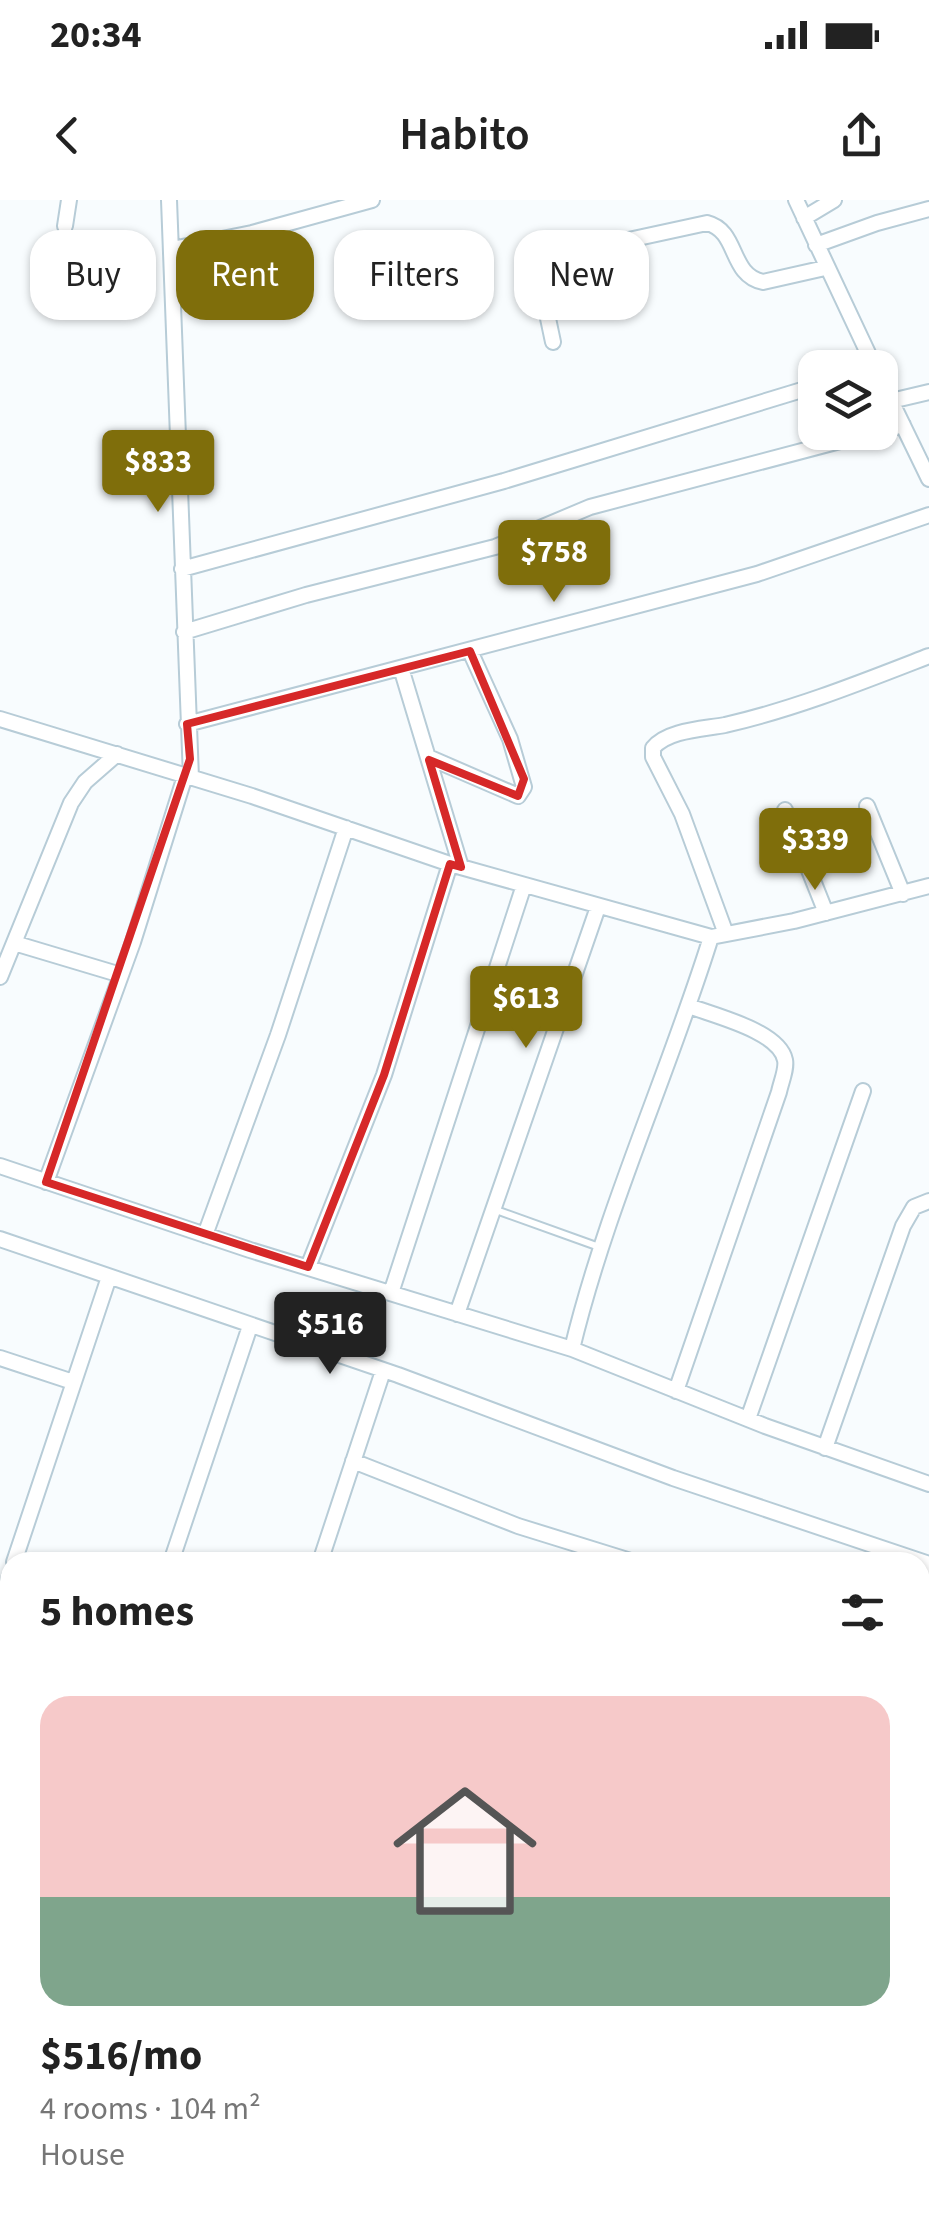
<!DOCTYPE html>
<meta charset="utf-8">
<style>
:root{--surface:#fff;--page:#f6f6f6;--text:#222;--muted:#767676;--accent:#7f6e0b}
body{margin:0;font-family:"Source Sans 3",sans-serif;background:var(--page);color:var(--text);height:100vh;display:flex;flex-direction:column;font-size:38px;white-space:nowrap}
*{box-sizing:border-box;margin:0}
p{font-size:32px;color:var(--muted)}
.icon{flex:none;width:55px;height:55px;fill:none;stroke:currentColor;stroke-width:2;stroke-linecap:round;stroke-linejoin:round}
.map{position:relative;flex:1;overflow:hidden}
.drawer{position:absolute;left:0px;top:1352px;width:930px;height:672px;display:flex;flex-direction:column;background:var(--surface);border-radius:30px 30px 0 0;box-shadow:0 2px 8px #0004}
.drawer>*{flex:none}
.hud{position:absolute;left:30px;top:30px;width:870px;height:90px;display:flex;gap:20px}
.tools{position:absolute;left:798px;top:150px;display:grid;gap:20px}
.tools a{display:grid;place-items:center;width:100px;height:100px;border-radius:20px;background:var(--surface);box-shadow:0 2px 8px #0004;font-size:50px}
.price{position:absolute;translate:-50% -85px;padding:0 22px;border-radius:10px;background:var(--accent);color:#fff;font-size:32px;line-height:65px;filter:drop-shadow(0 2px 5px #0008)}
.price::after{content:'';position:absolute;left:50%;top:60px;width:30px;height:22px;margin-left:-15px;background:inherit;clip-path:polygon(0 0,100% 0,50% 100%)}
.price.active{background:#222;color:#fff}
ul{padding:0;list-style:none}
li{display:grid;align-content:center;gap:20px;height:530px;padding:0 40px}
li span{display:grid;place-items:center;height:310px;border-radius:30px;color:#555}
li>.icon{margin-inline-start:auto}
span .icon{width:180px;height:180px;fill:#fffc;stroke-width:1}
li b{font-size:42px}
h2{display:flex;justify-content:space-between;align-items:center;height:120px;padding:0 40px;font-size:42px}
.tag{padding:0 35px;border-radius:30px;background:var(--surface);box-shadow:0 2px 8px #0004;font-size:35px;line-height:90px}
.tag.active{background:var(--accent);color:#fff}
.status{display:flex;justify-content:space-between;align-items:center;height:70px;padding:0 50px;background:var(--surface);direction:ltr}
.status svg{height:28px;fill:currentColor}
header{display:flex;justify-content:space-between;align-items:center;height:130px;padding:0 40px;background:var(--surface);font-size:45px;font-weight:600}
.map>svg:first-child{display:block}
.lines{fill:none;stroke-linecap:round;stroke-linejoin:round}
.service-casing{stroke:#b7ccd7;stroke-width:10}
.minor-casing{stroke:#b7ccd7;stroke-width:18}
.service{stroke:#fff;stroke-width:6}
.minor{stroke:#fff;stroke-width:14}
.marked{fill:none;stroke:#d62828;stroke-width:8;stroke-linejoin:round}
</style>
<div class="status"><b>20:34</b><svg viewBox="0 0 49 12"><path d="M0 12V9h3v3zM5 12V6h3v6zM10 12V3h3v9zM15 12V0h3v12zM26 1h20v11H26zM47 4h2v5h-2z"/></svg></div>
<header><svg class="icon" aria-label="back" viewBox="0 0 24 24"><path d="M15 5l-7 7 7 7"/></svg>Habito<svg class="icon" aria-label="share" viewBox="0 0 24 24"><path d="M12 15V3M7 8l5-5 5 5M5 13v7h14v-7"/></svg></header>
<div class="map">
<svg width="929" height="2023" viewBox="0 0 929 2023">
<rect width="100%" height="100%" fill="#f8fcfe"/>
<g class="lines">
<g class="service-casing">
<path id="service" d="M496,1010L602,1048"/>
</g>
<g class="minor-casing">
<path id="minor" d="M169,0L191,578
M796,0L875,168
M804,18L834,0
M65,26L69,0
M816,45L877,23L929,9
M172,49L252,33L372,0
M553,142L538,71L541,62L550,57L707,23C739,31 729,75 763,82L825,68
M880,178L929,279
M891,201L929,192
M880,231L903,225
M182,369L504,281L815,186
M184,432L306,395L495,347L590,307L874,232
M401,468L461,667
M0,519L252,596L450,664L711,737L794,721L929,686
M187,524L757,374L929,315
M428,557L518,596L524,587L510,539L470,451
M867,606L903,694
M785,610L826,713
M726,734L682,614L653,557V548C667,530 704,529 725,525C795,509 862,482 929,456
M14,743L121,775
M0,777L71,603L85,582L117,554
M0,966L250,1050L572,1149L765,1226L929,1284
M46,982L133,742L185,576
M205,1035L278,835L346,628
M0,1039L398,1175L673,1278L929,1364
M308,1067L384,875L450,664
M391,1093L524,685
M457,1114L598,707
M572,1149C606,1008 668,875 711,737
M0,1158L73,1182
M676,1191L779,892C781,882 787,869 785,860C779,831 715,816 689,806
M748,1219L863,891
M825,1248L903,1026L914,1007L929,1001
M353,1261L518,1326L634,1362
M14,1362L109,1077
M171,1362L250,1126
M320,1362L383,1171
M920,1383L928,1364
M0,1404L10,1376
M0,1474L10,1477
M920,1477H929
M0,1553L10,1538
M920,1617L929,1589
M0,1844L10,1847
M0,1941L10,1945
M920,1952L929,1955
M200,2015L222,2023
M420,2023L423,2015
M576,2023L578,2015
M722,2023L726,2015
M873,2023L876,2015"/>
</g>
<use href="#service" class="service"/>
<use href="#minor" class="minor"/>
</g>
<path class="marked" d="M470,451L524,579L518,596L429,560L461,667L450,664L384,875L308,1067L46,982L190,559L187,524Z"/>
</svg>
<div class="tools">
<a><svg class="icon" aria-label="layers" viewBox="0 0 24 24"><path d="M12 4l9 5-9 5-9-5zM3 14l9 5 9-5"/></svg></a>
</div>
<b class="price" style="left:158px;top:315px">$833</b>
<b class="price" style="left:554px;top:405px">$758</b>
<b class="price" style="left:815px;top:693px">$339</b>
<b class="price" style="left:526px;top:851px">$613</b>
<b class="price active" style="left:330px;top:1177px">$516</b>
<div class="hud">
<a class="tag">Buy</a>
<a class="tag active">Rent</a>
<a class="tag">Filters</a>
<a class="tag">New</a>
</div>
<section class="drawer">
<h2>5 homes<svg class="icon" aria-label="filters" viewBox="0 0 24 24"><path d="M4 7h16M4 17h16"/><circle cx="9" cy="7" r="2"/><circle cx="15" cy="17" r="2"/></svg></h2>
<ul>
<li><span style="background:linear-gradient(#f6c9c9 65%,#7fa58c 0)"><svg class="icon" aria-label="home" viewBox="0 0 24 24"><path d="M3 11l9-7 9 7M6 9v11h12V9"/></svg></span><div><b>$516/mo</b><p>4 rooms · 104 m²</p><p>House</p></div></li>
</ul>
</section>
</div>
